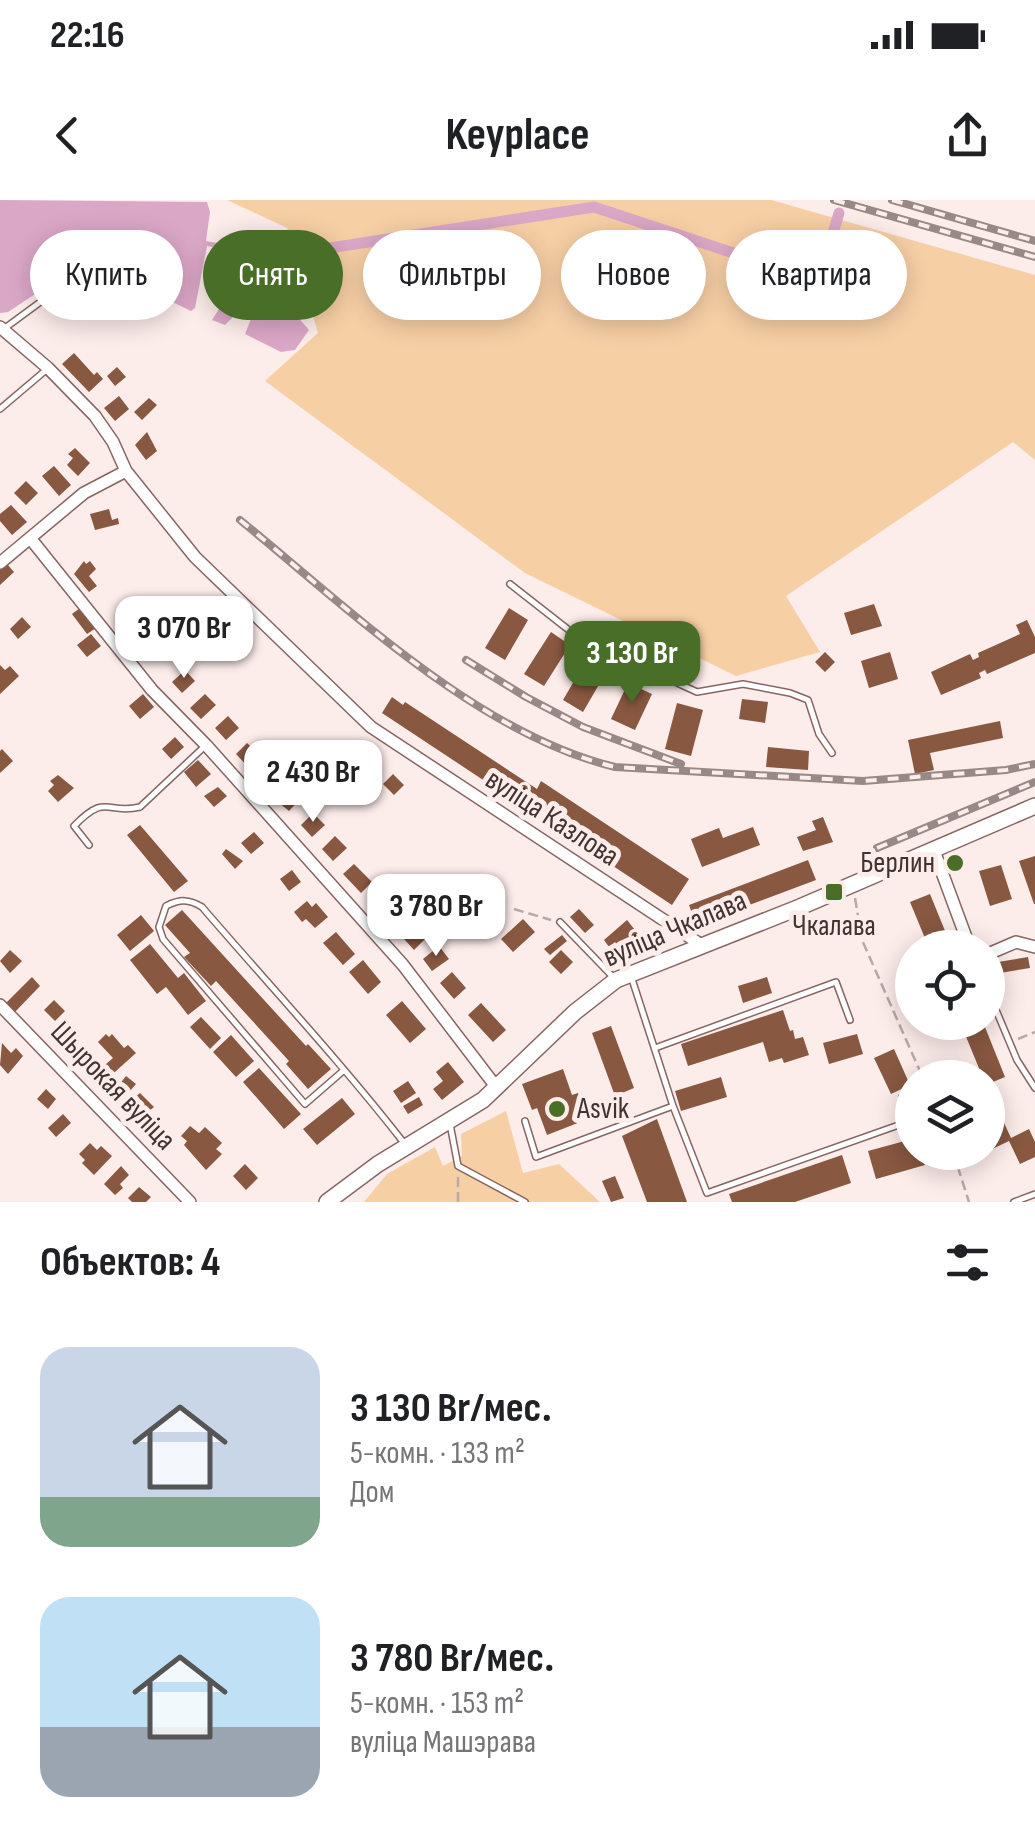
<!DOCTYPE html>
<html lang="ru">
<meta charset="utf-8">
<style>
:root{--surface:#fff;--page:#f6f6f6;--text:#202124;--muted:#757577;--accent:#486e28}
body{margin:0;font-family:"Sofia Sans Condensed",sans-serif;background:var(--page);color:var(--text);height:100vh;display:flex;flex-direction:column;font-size:38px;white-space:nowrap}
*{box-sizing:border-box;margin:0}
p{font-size:32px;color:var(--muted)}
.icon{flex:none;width:55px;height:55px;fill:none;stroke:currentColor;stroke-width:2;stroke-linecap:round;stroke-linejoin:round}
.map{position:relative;height:1002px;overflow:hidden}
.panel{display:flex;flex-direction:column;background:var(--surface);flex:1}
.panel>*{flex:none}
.banner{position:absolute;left:30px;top:30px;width:975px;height:90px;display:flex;gap:20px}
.tools{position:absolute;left:895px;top:730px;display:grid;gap:20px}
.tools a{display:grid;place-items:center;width:110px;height:110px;border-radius:50%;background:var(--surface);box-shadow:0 5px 25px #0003;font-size:50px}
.price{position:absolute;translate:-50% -85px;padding:0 22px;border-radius:20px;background:#fff;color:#222;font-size:32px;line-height:65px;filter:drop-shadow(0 2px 5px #0008)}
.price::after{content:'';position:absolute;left:50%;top:60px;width:30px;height:22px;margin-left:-15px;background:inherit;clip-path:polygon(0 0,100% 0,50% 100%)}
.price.active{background:var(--accent);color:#fff}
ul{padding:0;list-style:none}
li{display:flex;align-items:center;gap:30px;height:250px;padding:0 40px}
li span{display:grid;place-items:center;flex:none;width:280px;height:200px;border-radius:30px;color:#555}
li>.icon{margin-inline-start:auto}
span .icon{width:120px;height:120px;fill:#fffc;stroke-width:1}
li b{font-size:42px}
h2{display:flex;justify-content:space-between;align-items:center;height:120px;padding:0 40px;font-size:42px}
.pill{padding:0 35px;border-radius:45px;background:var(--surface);box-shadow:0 5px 25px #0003;font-size:35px;line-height:90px}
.pill.active{background:var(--accent);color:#fff}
.status{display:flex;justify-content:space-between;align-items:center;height:70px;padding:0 50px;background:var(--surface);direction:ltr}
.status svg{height:28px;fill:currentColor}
header{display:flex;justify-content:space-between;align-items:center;height:130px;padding:0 40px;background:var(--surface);font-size:45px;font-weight:700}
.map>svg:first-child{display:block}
.green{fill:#f7cfa5}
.water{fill:#dba7c7}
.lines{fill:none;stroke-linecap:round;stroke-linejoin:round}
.canal{stroke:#dba7c7;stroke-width:11}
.building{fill:#885840}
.lane-casing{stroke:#876562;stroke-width:8}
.street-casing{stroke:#876562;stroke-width:14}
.secondary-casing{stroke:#876562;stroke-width:18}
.path{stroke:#b8a8a6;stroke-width:2.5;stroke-dasharray:10 5;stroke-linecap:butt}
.lane{stroke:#fff;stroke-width:5}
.street{stroke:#fff;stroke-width:11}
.secondary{stroke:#fff;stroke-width:15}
.rail-casing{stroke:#988987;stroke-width:8}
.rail{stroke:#fcecea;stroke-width:4;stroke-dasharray:11;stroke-linecap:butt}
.poi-dot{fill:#486e28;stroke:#fcecea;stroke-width:4}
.labels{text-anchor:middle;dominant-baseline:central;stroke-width:10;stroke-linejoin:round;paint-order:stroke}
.street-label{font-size:30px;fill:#423331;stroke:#fcecea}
.poi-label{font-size:30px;fill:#423331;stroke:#fcecea;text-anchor:end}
</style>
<div class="status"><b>22:16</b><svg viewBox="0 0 49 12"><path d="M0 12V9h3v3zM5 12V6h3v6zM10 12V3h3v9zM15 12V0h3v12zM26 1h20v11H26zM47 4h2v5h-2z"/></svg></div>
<header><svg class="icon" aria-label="back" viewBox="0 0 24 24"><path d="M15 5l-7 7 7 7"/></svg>Keyplace<svg class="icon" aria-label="share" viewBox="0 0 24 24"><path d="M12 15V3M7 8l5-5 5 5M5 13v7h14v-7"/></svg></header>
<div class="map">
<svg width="1035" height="1002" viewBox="0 0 1035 1002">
<rect width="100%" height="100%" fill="#fcecea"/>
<path class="green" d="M227,0H771L1035,75V260L1013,242L786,396L820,452L736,476L525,373L265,181L318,133L287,28Z
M506,911L523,973L559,964L600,1002H364L387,974L435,947L443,966L462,956L461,934Z"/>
<path class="water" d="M0,0L207,2L210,12L206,41L233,46L259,43L291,65L293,72L283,100L309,130L295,150L281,152L245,134L253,114L241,109L225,125L212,120L221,106L217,89L231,51L207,46L195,108L191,111L91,63L79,65L8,112L0,113Z"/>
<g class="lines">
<path class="canal" d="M278,56L594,7L791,72L805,74L823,67L839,13"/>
</g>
<path class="building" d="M74,153L94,175L97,172L103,179L89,192L62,164Z
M117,167L126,177L115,186L107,176Z
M119,196L129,209L115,221L104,208Z
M149,198L157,205L142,220L134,212Z
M147,232L157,251L146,260L135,245Z
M75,248L90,263L78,276L67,265L73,258L68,254Z
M54,266L71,285L59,296L42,276Z
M26,281L38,293L26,305L14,293Z
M11,305L27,322L12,335L0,321V314Z
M109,309L112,320L118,318L119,324L95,330L90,314Z
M84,361L86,364L90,361L96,369L89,376L97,386L89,392L74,374Z
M7,364L14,372L0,385V370Z
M874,404L882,426L851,435L844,413Z
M80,408L96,428L87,434L72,414Z
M509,408L528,420L505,460L485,448Z
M22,417L31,427L18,439L10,429Z
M1027,420L1035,437V453L987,474L985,470L979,473L981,478L941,495L931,472L970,454L973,460L979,457L978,453L1020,434L1016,425Z
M551,432L570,445L544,486L524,474Z
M91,434L101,446L87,457L77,445Z
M142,434L153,445L140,458L129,448Z
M825,452L835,462L825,472L815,462Z
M890,452L898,479L869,488L861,461Z
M588,457L608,469L583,512L563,500Z
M0,465L5,470L10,466L19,476L0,494Z
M185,470L195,481L182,493L172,482Z
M628,483L652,494L635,530L611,519Z
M143,494L154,507L140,519L129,506Z
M205,494L216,505L201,519L190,508Z
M392,497L403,505L405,502L537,589L541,581L689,679L672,705L382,513Z
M742,499L768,502L765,523L739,519Z
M677,503L703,510L691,556L665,549Z
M228,516L239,528L226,540L215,528Z
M1000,521L1003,538L930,553L934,570L915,574L908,540Z
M175,537L184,547L171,559L162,549Z
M247,543L263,558L251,570L236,554Z
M768,547L809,551L808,570L766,567Z
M2,549L13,561L0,573V551Z
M198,560L211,574L196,587L184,572Z
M266,563L277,576L266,587L254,575Z
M393,574L404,585L394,595L383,584Z
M58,575L74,588L58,602L48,591L54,585L50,581Z
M218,587L227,596L214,607L204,596Z
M290,588L301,598L289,611L278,602Z
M313,613L325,625L312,637L301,625Z
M823,617L833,642L803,651L797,637L816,630L812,621Z
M140,625L188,681L174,692L127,635Z
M753,627L760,645L702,667L691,639L719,628L723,638Z
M254,632L264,643L251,654L241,643Z
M335,636L347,648L333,661L322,649Z
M226,649L243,661L235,669L222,654Z
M960,654L965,667L950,673L944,660Z
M1035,656V704H1034L1019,661Z
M808,660L816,680L696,725L689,705Z
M354,664L372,682L361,693L343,674Z
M1001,665L1012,699L990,706L979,671Z
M292,670L301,682L289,691L280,679Z
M425,688L432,696L421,706L414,698Z
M386,689L393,696L387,702L396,711L385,721L369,705Z
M930,694L952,748H929L910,702Z
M307,701L312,707L316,703L328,717L315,728L306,719L302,722L294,712Z
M579,709L594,725L585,733L570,717Z
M182,710L306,846L308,844L331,869L308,889L286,864L289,861L216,781L211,786L184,757L190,753L165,725Z
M141,715L154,731L130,751L117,735Z
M407,719L425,739L414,750L396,730Z
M523,719L535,732L513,752L501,739Z
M627,720L639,735L622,750L615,742L609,747L604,740Z
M336,732L355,754L343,765L323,743Z
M562,735L567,741L550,755L544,749Z
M150,744L178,778L184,773L206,801L188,815L166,787L157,794L130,760Z
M439,746L449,759L432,771L423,759Z
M10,750L22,761L10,773L0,761Z
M561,750L573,762L561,774L549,762Z
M1028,757L1030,768L1000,773L998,762Z
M363,760L381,782L368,794L349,772Z
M452,772L466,788L454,799L440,783Z
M32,777L40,786L14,813L5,804Z
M767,777L772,793L743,803L738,786Z
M54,800L65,811L55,821L44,810Z
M402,801L426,829L410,843L386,815Z
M481,803L506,830L493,842L468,815Z
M783,810L790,831L793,830L795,839L803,837L809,855L784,863L782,858L769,862L763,842L688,866L681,844Z
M201,817L221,838L210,849L190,827Z
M960,822H983L1005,877L988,884V878H983Z
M611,826L634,888L615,896L592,833Z
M106,834L109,837L112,834L124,848L128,845L136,853L106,880L98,871L113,858L98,842Z
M857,834L863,854L829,864L823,843Z
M231,835L254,861L236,877L213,852Z
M2,843L11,853L16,848L23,856L8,874L0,865Z
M894,849L910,885L891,894L874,858Z
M448,862L464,882L442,900L433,889L443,881L436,872Z
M259,868L301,914L284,929L243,882Z
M563,869L572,895L578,893L588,919L547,935L537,908L532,910L522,884Z
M126,876L136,884L125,897L116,889Z
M721,877L727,897L681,911L675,891Z
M408,881L416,893L401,903L393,891Z
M46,889L56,899L48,909L37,899Z
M140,893L154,907L143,916L129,902Z
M419,897L423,905L408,914L403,906Z
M342,898L355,914L317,945L303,929Z
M63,914L71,923L56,937L48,928Z
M1000,914L1011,938L1029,929L1035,942V957L1020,964L1009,941L988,951V920Z
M657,919L687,1002H647L622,936Z
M190,926L199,933L205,927L222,943L216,949L222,954L206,970L184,945L187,941L181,936Z
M912,939V952H921L925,965L876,979L868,951Z
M90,943L97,950L101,946L112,956L94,975L82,963L85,960L79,954Z
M842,955L851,983L795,1002H732L729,994Z
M245,964L258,978L246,990L233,976Z
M121,966L129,975L120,984L123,988L115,995L104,984Z
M615,976L624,998L611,1002L602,981Z
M139,987L151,997L146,1002H132L128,998Z"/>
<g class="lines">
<g class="lane-casing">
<path id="lane" d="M5,128L73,78L92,75L157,105
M0,209L46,170
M510,384L579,438L697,492L743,484L790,493L808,500L819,534L832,553
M89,645L74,626C107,592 106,615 140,607L204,547
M560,722L613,777
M631,776L673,906L707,993L910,921L902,897
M988,791L1017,860L1035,888
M655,848L836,782L850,820
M343,871L305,904L163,739L159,727L166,706C180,699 189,699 202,707C269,785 341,862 404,943
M525,921L536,957L673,906
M450,924L458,966L525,1002
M1014,1002L1035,994"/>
</g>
<g class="street-casing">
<path id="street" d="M0,127L48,168L95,216L113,242L126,271L195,357L371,527L703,746
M30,338L152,490L206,545L403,765L497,888
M0,363L84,293L126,271
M933,648L970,748
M988,754L1016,742L1035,747
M0,805L190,1002"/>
</g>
<g class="secondary-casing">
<path id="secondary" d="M327,1002L378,964L483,900L575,812L616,780L800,707L1035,606"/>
</g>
<path class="path" d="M855,698L862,740L923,878
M514,709L551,720
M1018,839L1035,832
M953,952L969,1002
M458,1002V973"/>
<use href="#lane" class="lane"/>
<use href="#street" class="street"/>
<use href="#secondary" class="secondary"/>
<g class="rail-casing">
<path id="rail" d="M834,0L1035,57
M892,0L1035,41
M240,320C348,408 478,534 615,567L863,581L1006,570L1035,564
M466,460L526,497L583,527L681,564
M877,648L1035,582"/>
</g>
<use href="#rail" class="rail"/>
</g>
<g class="poi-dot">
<circle cx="955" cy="663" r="10"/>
<rect x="824" y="682" width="20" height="20" rx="5"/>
<circle cx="557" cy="909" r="10"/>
</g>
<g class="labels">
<g class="street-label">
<text transform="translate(552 618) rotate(33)">вуліца Казлова</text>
<text transform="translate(675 729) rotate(-23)">вуліца Чкалава</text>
<text transform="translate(113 886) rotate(46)">Шырокая вуліца</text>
</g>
<g class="poi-label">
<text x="935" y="663">Берлин</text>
<text x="834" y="726" text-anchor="middle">Чкалава</text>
<text x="577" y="909" text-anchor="start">Asvik</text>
</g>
</g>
</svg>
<div class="tools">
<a><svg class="icon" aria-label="locate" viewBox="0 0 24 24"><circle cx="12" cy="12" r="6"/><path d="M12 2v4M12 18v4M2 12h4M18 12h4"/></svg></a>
<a><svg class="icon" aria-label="layers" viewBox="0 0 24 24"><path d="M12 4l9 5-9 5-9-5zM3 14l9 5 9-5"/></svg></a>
</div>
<b class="price" style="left:184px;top:481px">3 070 Br</b>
<b class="price active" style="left:632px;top:506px">3 130 Br</b>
<b class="price" style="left:313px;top:625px">2 430 Br</b>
<b class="price" style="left:436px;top:759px">3 780 Br</b>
<div class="banner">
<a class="pill">Купить</a>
<a class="pill active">Снять</a>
<a class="pill">Фильтры</a>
<a class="pill">Новое</a>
<a class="pill">Квартира</a>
</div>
</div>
<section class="panel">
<h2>Объектов: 4<svg class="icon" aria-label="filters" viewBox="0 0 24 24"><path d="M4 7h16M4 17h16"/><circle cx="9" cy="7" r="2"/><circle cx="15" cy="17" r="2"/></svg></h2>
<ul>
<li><span style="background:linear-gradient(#c9d6e8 75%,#7fa58c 0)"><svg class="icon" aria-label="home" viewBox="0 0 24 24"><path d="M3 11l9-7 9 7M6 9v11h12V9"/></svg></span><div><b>3 130 Br/мес.</b><p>5-комн. · 133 m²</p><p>Дом</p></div></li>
<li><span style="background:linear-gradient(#bfe0f5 65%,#9aa5b1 0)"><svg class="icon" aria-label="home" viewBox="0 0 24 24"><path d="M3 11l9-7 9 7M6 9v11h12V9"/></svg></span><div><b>3 780 Br/мес.</b><p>5-комн. · 153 m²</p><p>вуліца Машэрава</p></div></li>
</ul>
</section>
